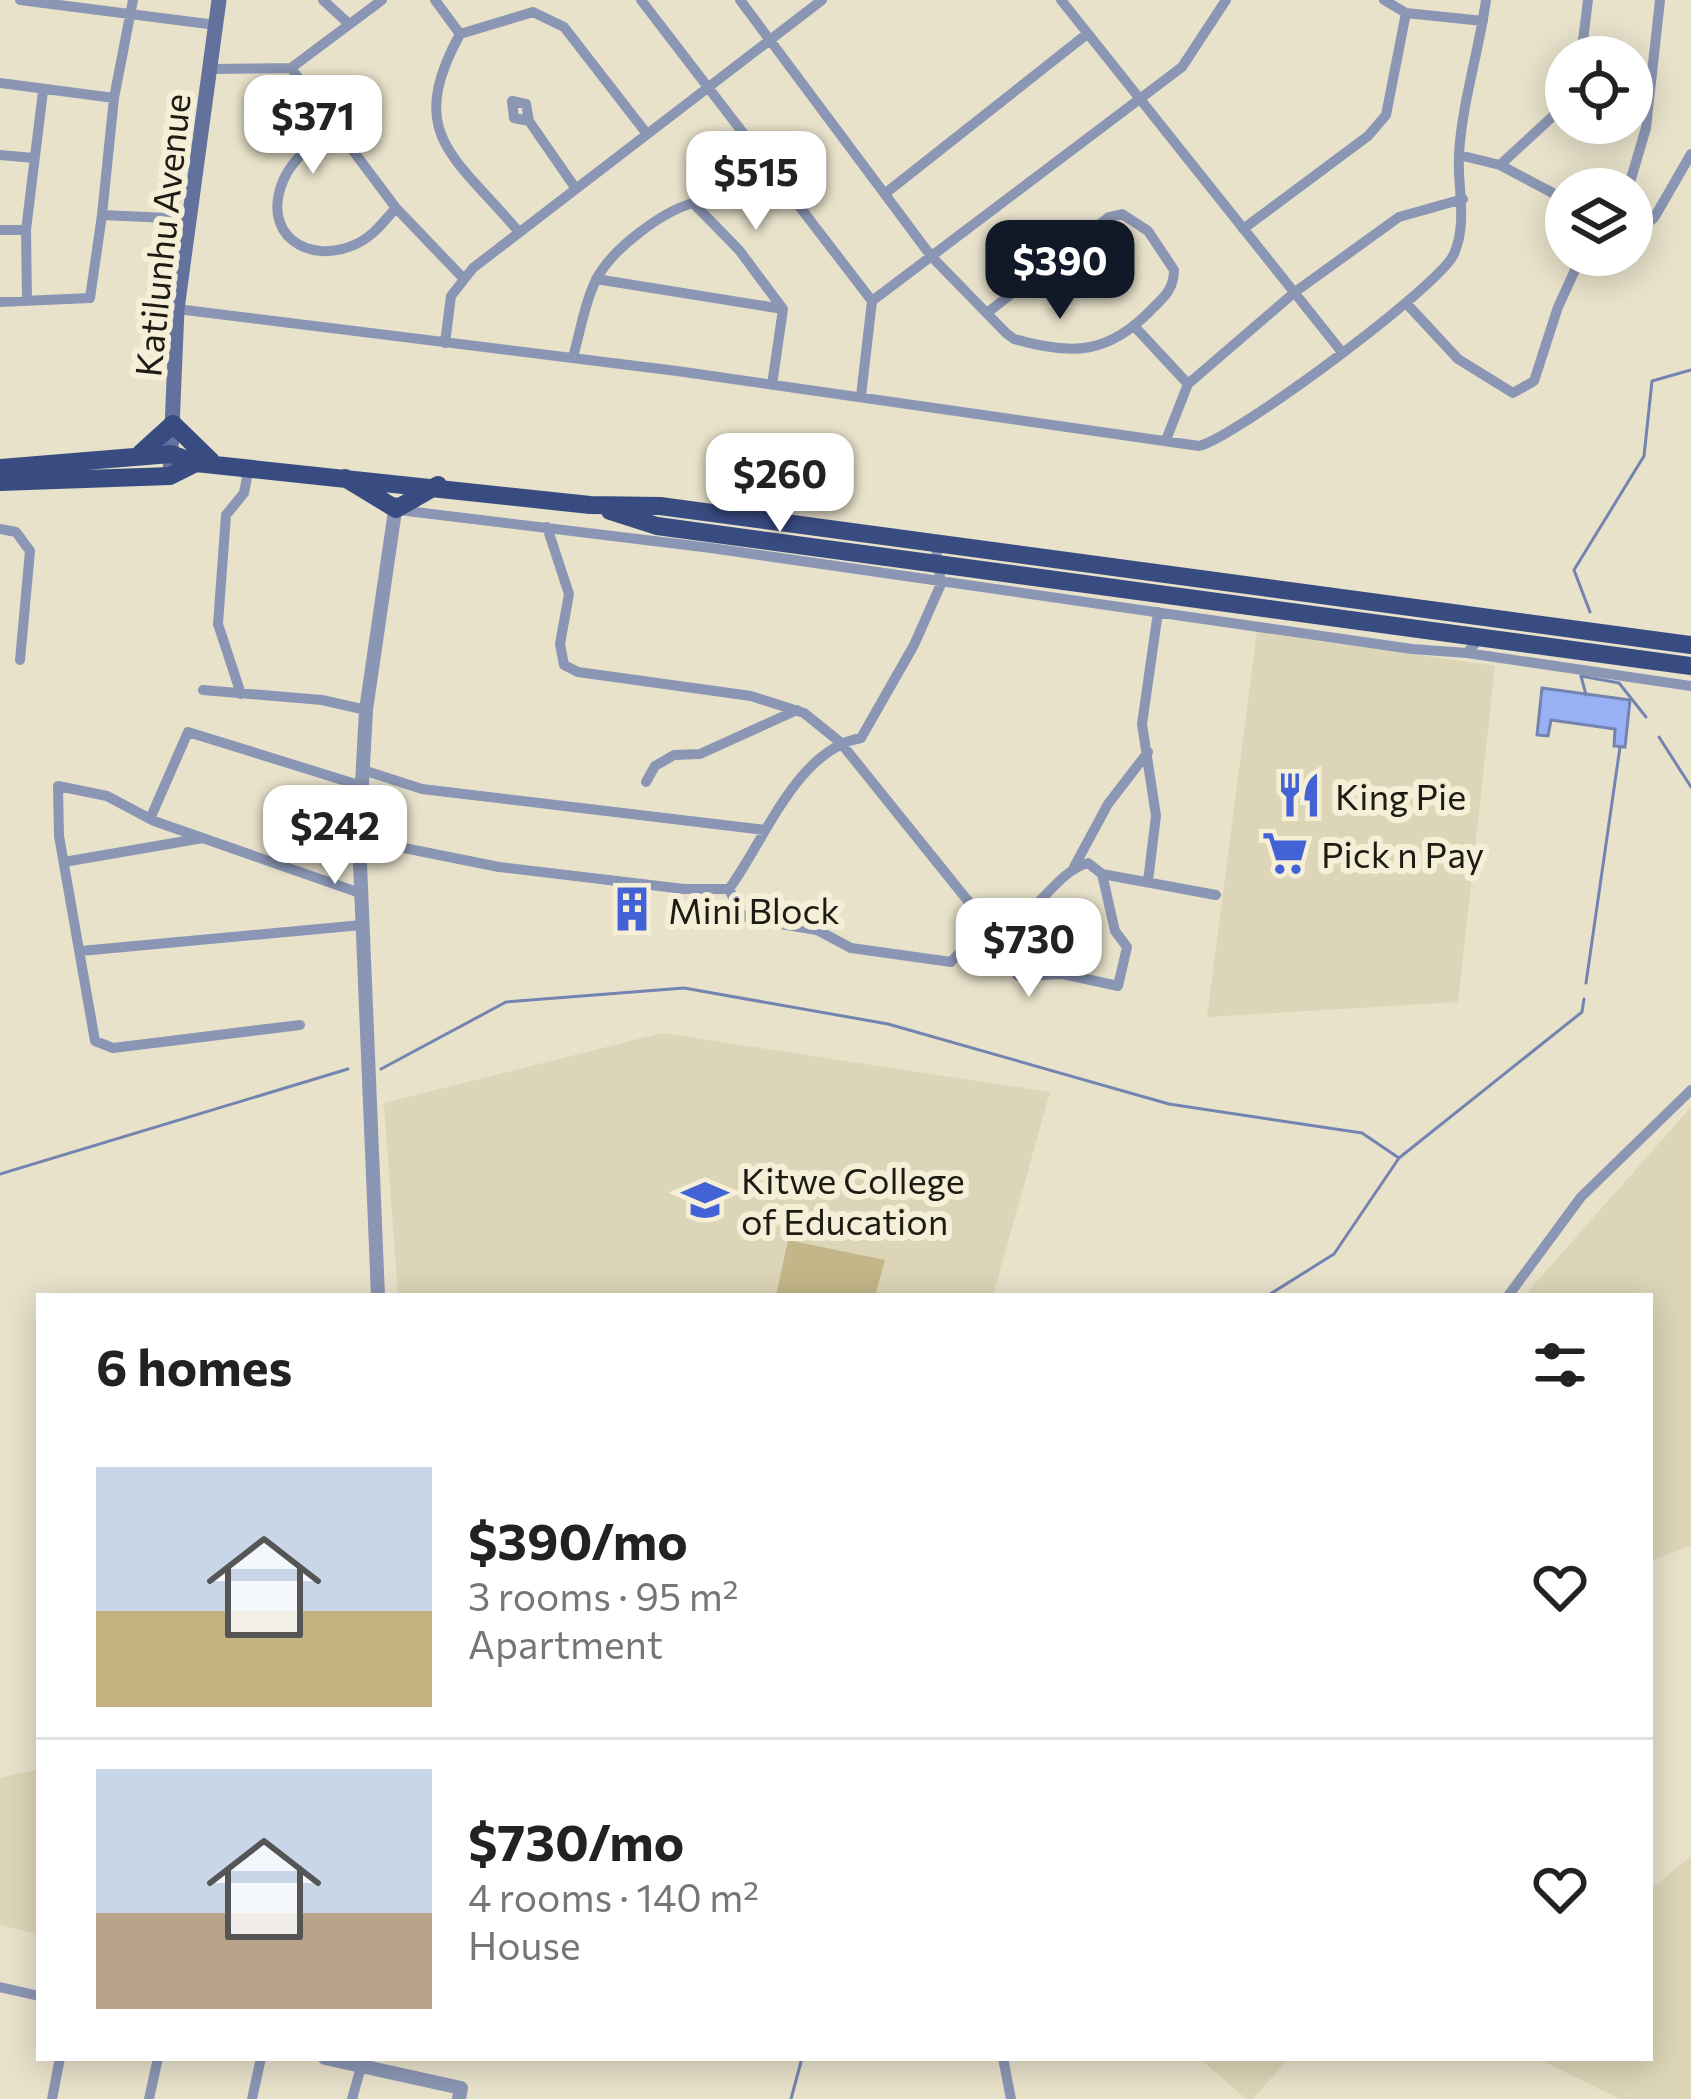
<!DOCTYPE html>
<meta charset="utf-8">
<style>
:root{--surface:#fff;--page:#f2f2f2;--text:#222;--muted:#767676;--line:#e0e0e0;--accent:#111827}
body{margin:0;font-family:Commissioner,sans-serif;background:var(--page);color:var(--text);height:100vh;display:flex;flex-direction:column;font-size:45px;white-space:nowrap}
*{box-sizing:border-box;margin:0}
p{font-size:39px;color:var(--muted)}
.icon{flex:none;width:66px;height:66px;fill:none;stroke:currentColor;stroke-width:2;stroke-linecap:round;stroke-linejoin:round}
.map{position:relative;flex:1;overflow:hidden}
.side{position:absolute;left:36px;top:1293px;width:1617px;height:768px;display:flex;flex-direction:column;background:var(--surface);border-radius:0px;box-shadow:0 6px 30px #0003}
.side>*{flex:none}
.tools{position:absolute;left:1545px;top:36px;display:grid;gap:24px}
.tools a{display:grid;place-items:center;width:108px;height:108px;border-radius:50%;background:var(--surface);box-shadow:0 6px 30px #0003;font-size:60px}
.price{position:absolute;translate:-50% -102px;padding:0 27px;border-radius:24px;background:#fff;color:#222;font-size:39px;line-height:78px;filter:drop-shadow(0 3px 6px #0008)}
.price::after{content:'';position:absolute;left:50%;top:72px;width:36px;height:27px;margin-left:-18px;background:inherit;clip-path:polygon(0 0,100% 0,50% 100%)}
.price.selected{background:var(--accent);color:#fff}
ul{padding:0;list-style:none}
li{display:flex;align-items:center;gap:36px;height:300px;padding:0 60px}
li+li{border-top:3px solid var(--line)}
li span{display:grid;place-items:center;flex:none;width:336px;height:240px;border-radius:0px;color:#555}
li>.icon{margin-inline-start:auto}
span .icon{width:144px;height:144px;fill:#fffc;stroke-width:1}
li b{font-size:51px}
h2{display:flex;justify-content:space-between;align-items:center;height:144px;padding:0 60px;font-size:51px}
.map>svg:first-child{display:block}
.built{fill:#ddd5b7}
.green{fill:#c3b789}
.water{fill:#98b1f5;stroke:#7384b1;stroke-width:3}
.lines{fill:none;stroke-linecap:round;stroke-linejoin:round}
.stream{stroke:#7384b1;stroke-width:3}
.minor{stroke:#8b96b4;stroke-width:10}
.tertiary{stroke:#8b96b4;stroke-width:14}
.secondary{stroke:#62729c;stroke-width:15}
.trunk{stroke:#394c82;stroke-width:18}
.labels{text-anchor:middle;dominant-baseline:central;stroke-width:12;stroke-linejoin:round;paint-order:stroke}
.street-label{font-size:36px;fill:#1d1b13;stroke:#f5efd8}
.poi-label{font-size:36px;fill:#1d1b13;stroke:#f5efd8;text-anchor:start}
</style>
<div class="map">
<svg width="1691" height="2099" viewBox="0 0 1691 2099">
<rect width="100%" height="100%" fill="#e8e2cb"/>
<path class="built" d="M1257,631L1495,666L1458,1002L1207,1017Z
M662,1033L1050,1092L993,1296H398L384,1103Z
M1691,1107V1546L1650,1561V1296H1524Z
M39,1769V1934L0,1925V1778Z
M1691,1856V2099H1620L1537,2058H1650V1890Z
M1199,2058H1289L1253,2099H1246Z"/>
<path class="green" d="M788,1240L885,1260L875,1296H776Z"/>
<path class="water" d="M1542,688L1630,700L1625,747L1614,746L1615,729L1551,720L1548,736L1537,735Z"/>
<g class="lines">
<path class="stream" d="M1590,612L1574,570L1644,456L1652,381L1691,370
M1586,695L1581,676L1619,683L1646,717
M1659,737L1691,787
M1586,983L1620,747
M381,1069L506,1002L684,988L888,1024L1169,1104L1362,1133L1399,1158
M0,1174L348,1069
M1267,1296L1334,1254L1399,1158L1582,1012L1584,999
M791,2099L802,2058"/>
<path class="minor" d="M20,0L216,25
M133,0L114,98L102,215L190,219
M323,0L349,24
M435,0L460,34
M641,0L872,301L861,396
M740,0L931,256L1006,333L1014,339C1073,356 1109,354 1152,309C1164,297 1174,289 1174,270L1148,231L1122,214L1109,217L987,313
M1061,0L1341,351
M1384,0L1406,13L1483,21
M1581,57L1588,0
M291,68L396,208L463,278
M209,69L291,68L382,0
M0,83L114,98
M529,121L514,118L512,101L526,104L529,121L576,189
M332,126C315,142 292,159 283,181C261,234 307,265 354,245C373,237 383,222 396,208
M0,155L34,158
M1459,155L1500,165L1566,200
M1500,165L1566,104
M1628,189L1646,128L1660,0
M887,192L1087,34
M1632,224H1646L1654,218L1691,154
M1243,229L1368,136L1386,115L1406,13
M0,230H26
M518,231C454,155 405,135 460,34L533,12L564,27L647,134
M596,279L783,309
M27,298L26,230L43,91
M872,301L1182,67L1226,0
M0,302L90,298L102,215
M1406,303L1458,359L1513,393L1534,381L1558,307L1582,255
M177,309L677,371L1199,446C1236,437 1440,286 1454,254C1468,221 1457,188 1459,154C1462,103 1479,51 1486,0
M1135,327L1188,384
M445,343L451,296L473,268L822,0
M573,357C580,333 584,305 595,282C609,251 661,212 693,203L739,250L783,309L772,385
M1166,440L1188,384L1295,292L1399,217L1463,199
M399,510L711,548L1412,649L1467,653L1479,639
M547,527L569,594L560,644L564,665L578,672L751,696L804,713L840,742L989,927C1031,931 1051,873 1088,863L1102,874L1216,895
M0,529L16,532L30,551L20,660
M1467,653L1691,686
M203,690L322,700L366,710
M241,694L218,624L226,515L244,493L249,467
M363,770L422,789L765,830
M646,782L655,766L674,755L700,754L797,710
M150,819L188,732L362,786
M359,839L499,867L684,889H729C764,842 797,749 861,738L914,645L941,584L935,542
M64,862L203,838
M1074,867L1108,804L1148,752
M1148,881L1156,816L1142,724L1158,612
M729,889L741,914L750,919L817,930L851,948L951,962L985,924
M997,928V944L1018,976L1063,974L1118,986L1127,947L1115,931L1102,874
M81,951L362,925
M300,1025L113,1048L95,1041L59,836L58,786L107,796L154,821L360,893
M1508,1296L1581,1197L1691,1090
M0,1987L39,1996
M1003,2058L1011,2099
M52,2099L60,2058
M149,2099L158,2058
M252,2099L261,2058
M352,2099L361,2067"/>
<path class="tertiary" d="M378,1296L359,839L366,710L396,504
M325,2058L461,2088L459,2099"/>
<path class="secondary" d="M170,476L177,309L219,0"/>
<path class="trunk" d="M141,453L173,424L211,461
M0,468L171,454L196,463L590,505L660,506L1691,645
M345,478L396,509L438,485
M0,482L170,476L196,463
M610,511L657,526L1691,666"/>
</g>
<defs>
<g id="restaurant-bare" transform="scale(3.6)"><path d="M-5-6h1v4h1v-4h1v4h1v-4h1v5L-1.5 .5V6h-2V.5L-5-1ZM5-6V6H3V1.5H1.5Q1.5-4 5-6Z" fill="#4262d5" stroke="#f5efd8" stroke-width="2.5" paint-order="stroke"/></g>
<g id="supermarket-bare" transform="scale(3.6)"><path d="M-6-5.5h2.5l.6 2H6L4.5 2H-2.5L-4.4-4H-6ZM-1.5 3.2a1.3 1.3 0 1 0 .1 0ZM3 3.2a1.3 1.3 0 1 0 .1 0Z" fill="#4262d5" stroke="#f5efd8" stroke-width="2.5" paint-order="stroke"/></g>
<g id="building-bare" transform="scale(3.6)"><path d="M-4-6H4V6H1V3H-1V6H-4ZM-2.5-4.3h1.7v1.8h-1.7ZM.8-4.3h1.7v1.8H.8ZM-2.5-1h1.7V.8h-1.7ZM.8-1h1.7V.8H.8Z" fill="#4262d5" stroke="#f5efd8" stroke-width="2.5" paint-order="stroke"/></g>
<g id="university-bare" transform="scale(3.6)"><path d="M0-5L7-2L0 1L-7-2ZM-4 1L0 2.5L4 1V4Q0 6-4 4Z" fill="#4262d5" stroke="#f5efd8" stroke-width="2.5" paint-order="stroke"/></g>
</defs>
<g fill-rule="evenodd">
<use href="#restaurant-bare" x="1299" y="795"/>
<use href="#supermarket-bare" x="1285" y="853"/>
<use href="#building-bare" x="632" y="909"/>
<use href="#university-bare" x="705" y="1200"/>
</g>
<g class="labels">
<g class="street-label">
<text transform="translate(161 235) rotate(-84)">Katilunhu Avenue</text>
</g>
<g class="poi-label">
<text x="1335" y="795">King Pie</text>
<text x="1321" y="853">Pick n Pay</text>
<text x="668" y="909">Mini Block</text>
<text x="741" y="1179">Kitwe College<tspan x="741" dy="41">of Education</tspan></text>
</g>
</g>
</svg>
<div class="tools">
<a><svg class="icon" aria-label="locate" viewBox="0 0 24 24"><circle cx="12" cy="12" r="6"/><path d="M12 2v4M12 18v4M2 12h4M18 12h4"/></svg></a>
<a><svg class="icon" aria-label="layers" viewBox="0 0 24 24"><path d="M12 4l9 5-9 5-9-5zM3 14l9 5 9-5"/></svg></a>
</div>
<b class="price" style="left:313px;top:177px">$371</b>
<b class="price" style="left:756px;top:233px">$515</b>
<b class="price selected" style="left:1060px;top:322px">$390</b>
<b class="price" style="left:780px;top:535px">$260</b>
<b class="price" style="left:335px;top:887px">$242</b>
<b class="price" style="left:1029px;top:1000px">$730</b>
<section class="side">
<h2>6 homes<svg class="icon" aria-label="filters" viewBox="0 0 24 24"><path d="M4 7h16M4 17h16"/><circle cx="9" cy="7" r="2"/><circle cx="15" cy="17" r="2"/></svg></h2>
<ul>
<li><span style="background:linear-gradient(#c9d6e8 60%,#c2b280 0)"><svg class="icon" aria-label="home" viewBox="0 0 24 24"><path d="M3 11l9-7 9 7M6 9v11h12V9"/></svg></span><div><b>$390/mo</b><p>3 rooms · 95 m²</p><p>Apartment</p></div><svg class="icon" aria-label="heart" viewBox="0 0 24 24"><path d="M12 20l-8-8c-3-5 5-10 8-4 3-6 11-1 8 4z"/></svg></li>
<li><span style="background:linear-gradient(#c9d6e8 60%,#b9a48a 0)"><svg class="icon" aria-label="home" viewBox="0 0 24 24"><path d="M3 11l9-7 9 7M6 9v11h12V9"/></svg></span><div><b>$730/mo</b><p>4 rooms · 140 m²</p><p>House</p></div><svg class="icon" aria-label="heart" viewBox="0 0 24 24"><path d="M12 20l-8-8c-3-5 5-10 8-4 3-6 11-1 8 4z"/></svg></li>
</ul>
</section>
</div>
